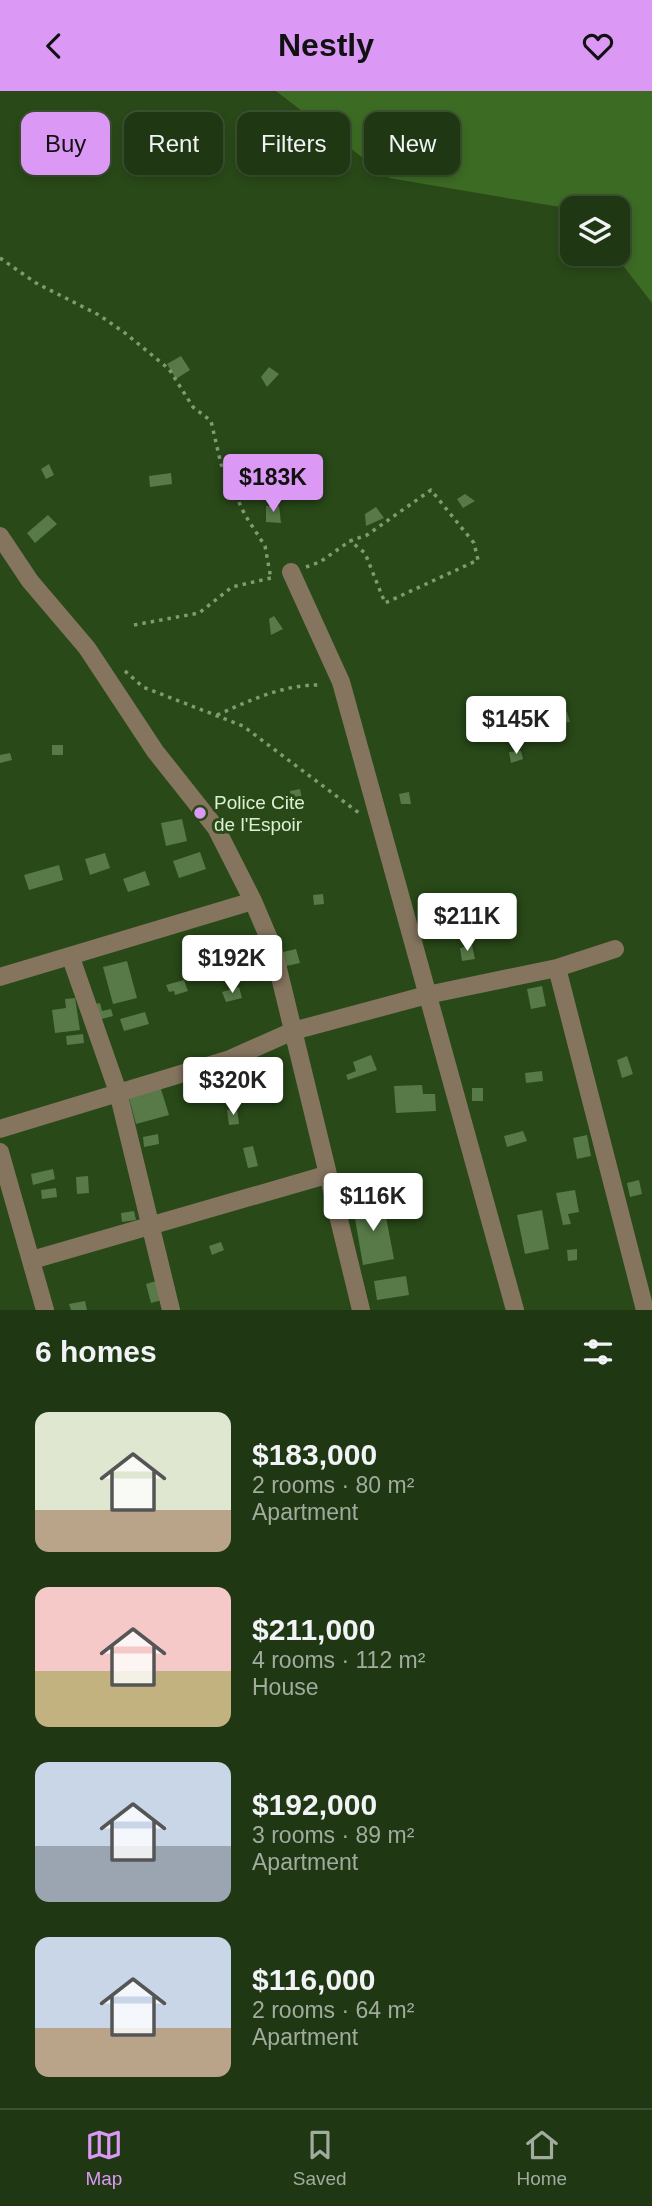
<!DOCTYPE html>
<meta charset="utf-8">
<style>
:root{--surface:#1f3712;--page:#273f1b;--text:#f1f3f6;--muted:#a1ac9f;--line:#3c5132;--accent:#db99f5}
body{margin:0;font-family:Arial,sans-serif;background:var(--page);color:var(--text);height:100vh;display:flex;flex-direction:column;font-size:26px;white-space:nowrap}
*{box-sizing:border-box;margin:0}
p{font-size:23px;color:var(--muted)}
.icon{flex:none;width:38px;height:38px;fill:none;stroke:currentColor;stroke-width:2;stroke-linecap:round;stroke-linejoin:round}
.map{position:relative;height:1219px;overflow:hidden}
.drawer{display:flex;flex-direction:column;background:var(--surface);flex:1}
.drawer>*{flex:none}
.hud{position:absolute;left:21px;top:21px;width:611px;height:63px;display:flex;gap:14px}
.controls{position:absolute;left:560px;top:105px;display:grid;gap:14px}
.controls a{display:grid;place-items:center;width:70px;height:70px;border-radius:14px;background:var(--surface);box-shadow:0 4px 10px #0003,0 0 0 2px var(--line);font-size:35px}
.price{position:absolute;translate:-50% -60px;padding:0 16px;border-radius:7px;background:#fff;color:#222;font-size:23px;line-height:46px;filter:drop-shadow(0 2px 4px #0008)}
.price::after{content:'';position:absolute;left:50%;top:42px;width:21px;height:16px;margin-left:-10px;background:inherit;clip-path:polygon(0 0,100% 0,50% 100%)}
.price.on{background:var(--accent);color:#111}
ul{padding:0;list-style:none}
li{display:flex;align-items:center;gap:21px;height:175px;padding:0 35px}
li span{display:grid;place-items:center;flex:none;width:196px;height:140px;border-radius:14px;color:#555}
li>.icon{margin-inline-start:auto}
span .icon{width:84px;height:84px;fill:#fffc;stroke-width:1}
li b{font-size:30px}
h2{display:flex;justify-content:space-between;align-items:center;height:84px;padding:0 35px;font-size:30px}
.chip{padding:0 24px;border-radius:14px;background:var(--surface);box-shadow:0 4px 10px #0003,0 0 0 2px var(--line);font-size:24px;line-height:63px}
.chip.on{background:var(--accent);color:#111}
header{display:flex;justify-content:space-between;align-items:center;height:91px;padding:0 35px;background:var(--accent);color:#111;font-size:32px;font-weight:800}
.menu{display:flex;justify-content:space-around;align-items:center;height:98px;border-top:2px solid var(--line);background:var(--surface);font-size:19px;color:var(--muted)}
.menu a{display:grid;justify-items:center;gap:4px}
.menu .on{color:var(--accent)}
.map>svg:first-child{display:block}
.green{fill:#3c6b23}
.building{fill:#587a48}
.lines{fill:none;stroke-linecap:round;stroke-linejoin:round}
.path{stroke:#809a73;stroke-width:3.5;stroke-dasharray:3.5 5;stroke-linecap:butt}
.minor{stroke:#85755f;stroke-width:18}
.poi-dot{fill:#db99f5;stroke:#294918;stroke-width:2.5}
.labels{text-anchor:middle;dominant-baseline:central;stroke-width:6;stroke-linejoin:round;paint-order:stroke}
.poi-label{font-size:19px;fill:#dcf0d4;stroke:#294918;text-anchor:start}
</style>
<header><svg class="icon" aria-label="back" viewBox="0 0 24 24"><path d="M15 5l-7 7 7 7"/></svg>Nestly<svg class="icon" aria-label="heart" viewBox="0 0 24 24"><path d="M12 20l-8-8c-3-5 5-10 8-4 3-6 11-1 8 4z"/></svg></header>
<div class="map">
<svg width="652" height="1219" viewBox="0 0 652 1219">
<rect width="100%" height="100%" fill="#294918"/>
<path class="green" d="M276,0H652V212L614,163H618V117L572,118L389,87Z"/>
<path class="building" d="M181,265L190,279L176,288L167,273Z
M269,276L279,283L267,296L261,286Z
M49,373L54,384L46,388L41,378Z
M171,382L172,393L150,396L149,385Z
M465,403L475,410L463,417L457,408Z
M266,415H279L281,432L266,431Z
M376,416L384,427L366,435L365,423Z
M48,424L57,433L35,452L27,442Z
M274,525L283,538L271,544L269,528Z
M567,621L570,631L554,633V623Z
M52,654H63V664H52Z
M521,660L523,668L511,672L509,661Z
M10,662L12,669L0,672V664Z
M300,698L302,708L292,710L290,700Z
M409,701L411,713H401L399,703Z
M182,728L187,750L166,755L161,732Z
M200,761L206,778L179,787L173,770Z
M105,762L110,777L90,784L85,768Z
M59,774L63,789L29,799L24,784Z
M145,780L150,794L128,801L123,788Z
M323,803L324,813L314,814L313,804Z
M472,854L475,868L462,870L460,857Z
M296,858L300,872L286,875L283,861Z
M127,870L137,907L113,913L103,876Z
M184,889L188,900L175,904L174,900L169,901L166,894Z
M542,895L546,915L531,918L527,898Z
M239,896L242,907L226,911L222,901Z
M75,907L80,939L55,942L52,919L66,917L65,908Z
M100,912L102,920L111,918L113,925L94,930L90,914Z
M145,921L149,933L124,940L120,928Z
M83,943L84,952L67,954L66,945Z
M371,964L377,979L348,989L346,984L356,980L353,971Z
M627,965L633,983L622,987L617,969Z
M542,980L543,990L526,992L525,982Z
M233,988L241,1012L230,1015L222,992Z
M422,994L423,1003H435L436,1020L396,1022L394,995Z
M472,997H483V1010H472Z
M161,998L169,1024L136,1033L129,1007Z
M237,1018L239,1033L229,1034L227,1019Z
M523,1040L527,1050L507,1056L504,1045Z
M158,1043L159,1053L144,1056L143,1046Z
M587,1044L591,1065L577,1068L573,1047Z
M253,1055L258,1075L248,1077L243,1057Z
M53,1078L55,1088L33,1094L31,1083Z
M88,1085L89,1102L77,1103L76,1086Z
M639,1089L642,1103L630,1106L627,1092Z
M56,1097L57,1106L42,1108L41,1099Z
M396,1098L412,1099L411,1108H396Z
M575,1099L579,1121L568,1123L571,1133L563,1134L556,1102Z
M383,1110L394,1168L363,1174L353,1116Z
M542,1119L549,1158L525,1163L517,1124Z
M134,1120L136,1129L122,1131L121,1122Z
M221,1151L224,1159L212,1164L209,1155Z
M577,1158V1169L568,1170L567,1159Z
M406,1185L409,1204L377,1209L374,1190Z
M160,1189L166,1208L151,1212L146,1193Z
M85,1210L87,1219H71L69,1213Z"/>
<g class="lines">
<path class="path" d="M0,167L36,192L99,224L125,242L169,278L193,316L211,330L221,373L245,424L265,455L271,488
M306,476L320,471L350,450L367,444L431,399L474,452L478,469L385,512L365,462L350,450
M134,534L199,522L232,496L275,486
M125,580L143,596L243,635L359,722
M217,624C251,609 284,593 322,594"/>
<path class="minor" d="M0,445L30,490L87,557L155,660L216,737L253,810L273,857L361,1219
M291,481L341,591L515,1219
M71,867L118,1001L171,1219
M557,877L645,1219
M0,886L253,810
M0,1038L230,968L293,940L427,904L557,877L615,858
M0,1061L45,1219
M32,1169L326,1084"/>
</g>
<circle class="poi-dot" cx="200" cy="722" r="7"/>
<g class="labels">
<g class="poi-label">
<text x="214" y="711">Police Cite<tspan x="214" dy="22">de l'Espoir</tspan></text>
</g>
</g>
</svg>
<div class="controls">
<a><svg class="icon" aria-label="layers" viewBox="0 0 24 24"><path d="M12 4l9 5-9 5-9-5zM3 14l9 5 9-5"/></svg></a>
</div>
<b class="price on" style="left:273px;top:423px">$183K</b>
<b class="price" style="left:516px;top:665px">$145K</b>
<b class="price" style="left:467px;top:862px">$211K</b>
<b class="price" style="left:232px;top:904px">$192K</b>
<b class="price" style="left:233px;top:1026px">$320K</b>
<b class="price" style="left:373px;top:1142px">$116K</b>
<div class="hud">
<a class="chip on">Buy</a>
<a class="chip">Rent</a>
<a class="chip">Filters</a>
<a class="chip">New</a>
</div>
</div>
<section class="drawer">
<h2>6 homes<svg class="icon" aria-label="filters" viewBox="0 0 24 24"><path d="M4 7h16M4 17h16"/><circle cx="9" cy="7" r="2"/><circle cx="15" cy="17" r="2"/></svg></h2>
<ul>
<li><span style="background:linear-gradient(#dfe7d0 70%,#b9a48a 0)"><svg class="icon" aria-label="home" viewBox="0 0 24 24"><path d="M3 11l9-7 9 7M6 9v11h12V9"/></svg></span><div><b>$183,000</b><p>2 rooms · 80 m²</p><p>Apartment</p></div></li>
<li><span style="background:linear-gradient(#f6c9c9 60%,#c2b280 0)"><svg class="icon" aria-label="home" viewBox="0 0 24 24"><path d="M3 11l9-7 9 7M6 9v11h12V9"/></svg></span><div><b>$211,000</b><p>4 rooms · 112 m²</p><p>House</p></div></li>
<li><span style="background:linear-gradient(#c9d6e8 60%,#9aa5b1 0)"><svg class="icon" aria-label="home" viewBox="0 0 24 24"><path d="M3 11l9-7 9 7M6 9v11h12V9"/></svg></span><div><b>$192,000</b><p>3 rooms · 89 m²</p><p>Apartment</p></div></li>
<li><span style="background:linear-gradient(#c9d6e8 65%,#b9a48a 0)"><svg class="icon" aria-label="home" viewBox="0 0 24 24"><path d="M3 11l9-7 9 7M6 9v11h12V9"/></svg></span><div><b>$116,000</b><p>2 rooms · 64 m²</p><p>Apartment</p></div></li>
</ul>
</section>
<nav class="menu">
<a class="on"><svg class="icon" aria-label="map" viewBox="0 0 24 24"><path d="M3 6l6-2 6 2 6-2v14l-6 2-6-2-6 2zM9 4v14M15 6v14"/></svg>Map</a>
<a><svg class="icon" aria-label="saved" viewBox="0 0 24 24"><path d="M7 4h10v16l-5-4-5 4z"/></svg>Saved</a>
<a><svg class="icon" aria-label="home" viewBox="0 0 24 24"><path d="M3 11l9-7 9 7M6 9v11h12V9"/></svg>Home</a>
</nav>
